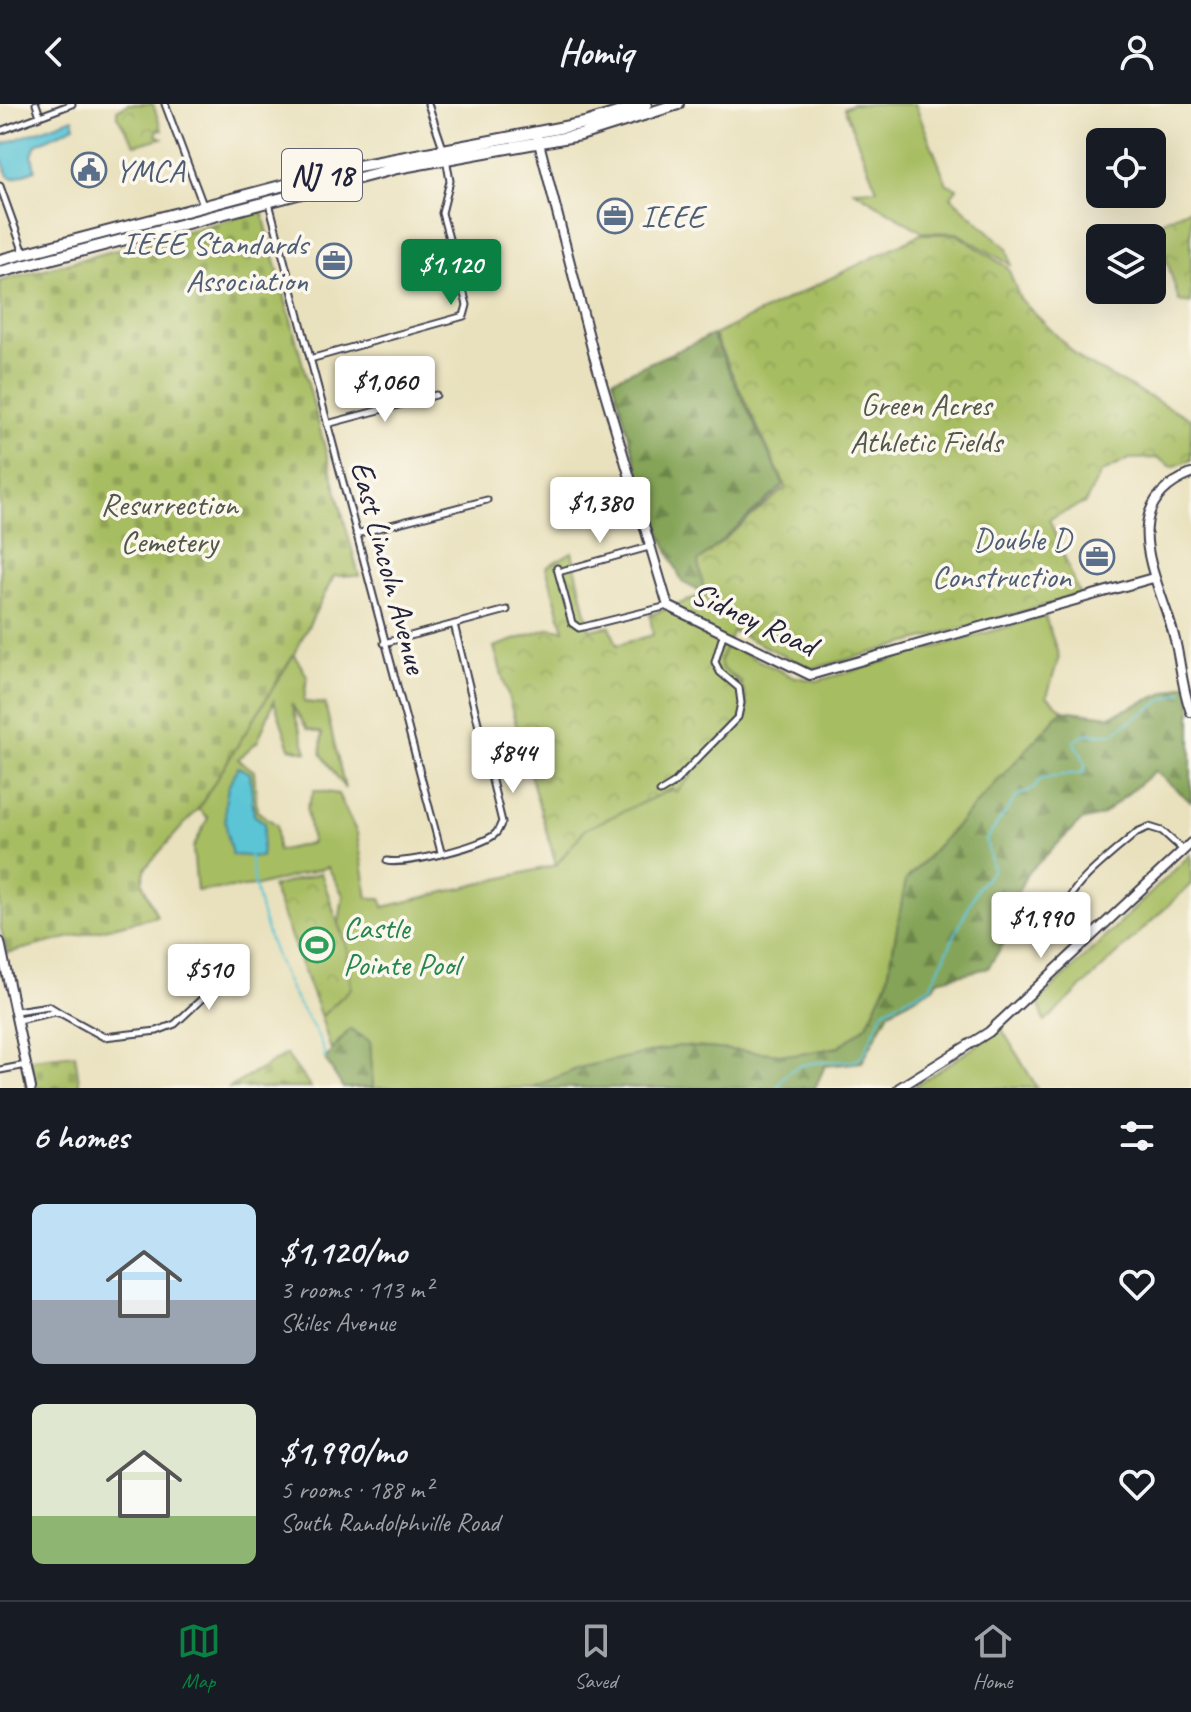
<!DOCTYPE html>
<meta charset="utf-8">
<style>
:root{--surface:#171b24;--page:#20242c;--text:#f1f3f6;--muted:#9ea1a6;--line:#363941;--accent:#0b8043}
body{margin:0;font-family:Caveat,sans-serif;background:var(--page);color:var(--text);height:100vh;display:flex;flex-direction:column;font-size:30px;white-space:nowrap}
*{box-sizing:border-box;margin:0}
p{font-size:26px;color:var(--muted)}
.icon{flex:none;width:44px;height:44px;fill:none;stroke:currentColor;stroke-width:2;stroke-linecap:round;stroke-linejoin:round}
.map{position:relative;height:984px;overflow:hidden}
.side{display:flex;flex-direction:column;background:var(--surface);flex:1}
.side>*{flex:none}
.tools{position:absolute;left:1086px;top:24px;display:grid;gap:16px}
.tools a{display:grid;place-items:center;width:80px;height:80px;border-radius:12px;background:var(--surface);box-shadow:0 8px 32px #0002;font-size:40px}
.price{position:absolute;translate:-50% -68px;padding:0 18px;border-radius:8px;background:#fff;color:#222;font-size:26px;line-height:52px;filter:drop-shadow(0 2px 4px #0008)}
.price::after{content:'';position:absolute;left:50%;top:48px;width:24px;height:18px;margin-left:-12px;background:inherit;clip-path:polygon(0 0,100% 0,50% 100%)}
.price.on{background:var(--accent);color:#fff}
ul{padding:0;list-style:none}
li{display:flex;align-items:center;gap:24px;height:200px;padding:0 32px}
li span{display:grid;place-items:center;flex:none;width:224px;height:160px;border-radius:12px;color:#555}
li>.icon{margin-inline-start:auto}
span .icon{width:96px;height:96px;fill:#fffc;stroke-width:1}
li b{font-size:34px}
h2{display:flex;justify-content:space-between;align-items:center;height:96px;padding:0 32px;font-size:34px}
header{display:flex;justify-content:space-between;align-items:center;height:104px;padding:0 32px;background:var(--surface);font-size:36px;font-weight:600}
.tab-bar{display:flex;justify-content:space-around;align-items:center;height:112px;border-top:2px solid var(--line);background:var(--surface);font-size:22px;color:var(--muted)}
.tab-bar a{display:grid;justify-items:center;gap:4px}
.tab-bar .on{color:var(--accent)}
.map>svg:first-child{display:block}
.green{fill:#a7bd62;stroke:#64704e;stroke-width:2}
.forest{fill:url(#forest-firs);stroke:#54634a;stroke-width:2}
.cemetery{fill:url(#cemetery-stones);stroke:#64704e;stroke-width:2}
.park{fill:url(#park-crowns);stroke:#64704e;stroke-width:2}
.water{fill:#5bc5d5;stroke:#3e7488;stroke-width:2}
.lines{fill:none;stroke-linecap:round;stroke-linejoin:round}
.stream{stroke:#5bc5d5;stroke-width:2}
.street-casing{stroke:#403f4e;stroke-width:9}
.secondary-casing{stroke:#403f4e;stroke-width:12}
.highway-casing{stroke:#403f4e;stroke-width:14}
.street{stroke:#fff;stroke-width:5}
.secondary{stroke:#fff;stroke-width:8}
.highway{stroke:#fff;stroke-width:10}
.labels{text-anchor:middle;dominant-baseline:central;stroke-width:7;stroke-linejoin:round;paint-order:stroke}
.shield{fill:#fbf7ec;stroke:#636270;stroke-width:2}
.shield-label{font-size:30px;font-weight:bold;fill:#22223b}
.service-label{font-size:32px;fill:#4e5e75;stroke:#fbf7ec;text-anchor:start}
.park-label{font-size:32px;fill:#515849;stroke:#fbf7ec}
.street-label{font-size:32px;fill:#22223b;stroke:#fbf7ec}
.leisure-label{font-size:32px;fill:#27864d;stroke:#fbf7ec;text-anchor:start}
</style>
<header><svg class="icon" aria-label="back" viewBox="0 0 24 24"><path d="M15 5l-7 7 7 7"/></svg>Homiq<svg class="icon" aria-label="person" viewBox="0 0 24 24"><circle cx="12" cy="8" r="4"/><path d="M4 21q1-7 8-7t8 7"/></svg></header>
<div class="map">
<svg width="1191" height="984" viewBox="0 0 1191 984">
<defs>
<pattern id="forest-firs" width="22" height="20" patternUnits="userSpaceOnUse" patternTransform="scale(2)"><rect width="22" height="20" fill="#85a458"/><path d="M5 1l3.5 6h-7zM16 11l3.5 6h-7z" fill="#6c854a"/></pattern>
<pattern id="cemetery-stones" width="16" height="16" patternUnits="userSpaceOnUse" patternTransform="scale(2)"><rect width="16" height="16" fill="#a7bd62"/><path d="M2 7V4a2 2 0 0 1 4 0v3zM10 15v-3a2 2 0 0 1 4 0v3z" fill="#8fa256"/></pattern>
<pattern id="park-crowns" width="20" height="18" patternUnits="userSpaceOnUse" patternTransform="scale(2)"><rect width="20" height="18" fill="#a7bd62"/><path d="M2 6a3 3 0 1 1 6 0M12 15a3 3 0 1 1 6 0" fill="none" stroke="#8fa256"/></pattern>
</defs>
<rect width="100%" height="100%" fill="#fbf7ec"/>
<filter id="ink" filterUnits="userSpaceOnUse"><feTurbulence type="fractalNoise" baseFrequency=".0125" numOctaves="2"/><feDisplacementMap in="SourceGraphic" scale="16" xChannelSelector="R" yChannelSelector="G"/><feConvolveMatrix kernelMatrix="1 2 1 2 8 2 1 2 1" color-interpolation-filters="sRGB"/></filter>
<filter id="wash" filterUnits="userSpaceOnUse"><feTurbulence type="fractalNoise" baseFrequency=".006" numOctaves="4" result="noise"/><feDisplacementMap in="SourceGraphic" scale="32" xChannelSelector="R" yChannelSelector="G"/><feGaussianBlur stdDeviation="1.8" result="paint"/><feColorMatrix in="noise" values="0 0 0 0 0 0 0 0 0 0 0 0 0 0 0 0 0 1.4 0 .05"/><feComposite in="paint" operator="in"/></filter>
<g filter="url(#wash)">
<rect width="100%" height="100%" fill="#e9e1bd"/>
<path class="green" d="M852,0H915L947,80L957,84L951,93L1007,144L1011,161L957,129L922,128L854,86L877,85L844,4Z
M1045,512L1059,553L1047,592L1063,606L906,776L887,878L867,921L839,943L795,951L680,942L582,963L531,984H373L370,937L350,925L331,946L321,913L351,883L347,846L339,820L343,791L328,763L257,782L197,787L193,744L208,714L198,705L294,550L307,572L304,598L325,600L345,685L321,649L322,629L307,625L291,599L307,648L290,644L274,597L258,637L238,655L254,667L257,707L277,721V747L312,739L307,705L314,686L338,690L357,729L368,794H381L384,803L556,761L585,725L673,684L676,687L692,672L688,668L746,613L741,577L722,565L720,556L725,540L791,572L817,577Z
M1191,750V780L1045,918L1038,898Z
M1002,925L1037,984H912Z"/>
<path class="forest" d="M712,231L784,381L698,458L705,490L682,478L648,401L613,275Z
M1191,578V698L1155,667L1101,712L1081,717L1027,770L1013,798L1012,826L988,864L937,876L933,883L889,908L862,958L825,962L815,984H531L582,963L680,942L795,951L839,943L867,921L887,878L906,776L1063,606L1110,612Z
M350,925L370,937L373,984H343L325,955Z"/>
<path class="cemetery" d="M262,107L359,472H334L294,550L198,705L146,763L142,778L157,812L7,849L0,821V177Z
M75,950L80,984H36L30,955Z
M286,950L311,984H229Z"/>
<path class="park" d="M153,0L162,26L158,25L156,31L162,34L135,41L117,12V6L128,0Z
M1191,104V199L1179,197L1156,120Z
M921,130H956L1008,164L1020,195L1082,257L1191,315V356L1172,363L1158,354L1129,355L1101,369L1085,399L1049,415L1080,492L812,565L733,527L720,556L722,565C743,578 748,588 746,613L689,668L692,672L676,688L672,685L585,725L556,761L494,543L550,524L564,526L546,463L572,448L590,526L610,522L617,541L653,531L650,511L705,490L698,458L786,383L714,231Z
M321,769L347,846L351,884L321,913L272,783Z"/>
<path class="water" d="M73,14L75,22L36,40L32,51L35,66L14,74L8,72L0,50L3,40Z
M238,663L250,669L254,711L265,719L261,753L232,751C224,720 219,691 238,663Z"/>
<g class="lines">
<path class="stream" d="M250,752C258,804 267,835 289,883C299,906 323,930 325,955
M778,984C789,952 827,959 856,957L864,950L884,906L930,883L978,783L993,766L986,736L1017,692L1034,684L1041,674L1085,668V658L1074,637L1086,630H1111L1163,596L1183,588"/>
</g>
</g>
<g filter="url(#ink)">
<g class="lines">
<g class="street-casing">
<path id="street" d="M36,0L40,12
M165,0L203,101
M428,0L443,44
M0,27L72,0
M0,82L24,149
M269,99L441,748
M310,255L464,212L467,201L442,109L450,77L446,54
M327,320L436,291
M356,430L487,396
M557,464L572,519L579,524L668,502
M558,468L649,443
M384,539L507,506
M660,688L673,680L738,613L741,599L739,584L720,568L715,558L723,531
M387,757C404,761 485,742 496,729C499,726 500,721 502,718L454,520
M1085,836C1077,827 1066,818 1066,805C1066,783 1121,743 1137,728L1149,723L1162,727L1183,746
M16,907L49,902L62,910L54,908L18,916
M62,910L104,933L157,927L175,920L207,890L231,876
M0,966L26,961"/>
</g>
<g class="secondary-casing">
<path id="secondary" d="M538,35L594,252L668,502L810,571L1153,474
M1191,370C1110,402 1162,480 1175,536C1181,560 1182,585 1191,608
M0,838L31,984
M899,984L989,928L1191,739"/>
</g>
<g class="highway-casing">
<path id="highway" d="M0,156L353,63L585,19L646,0
M0,168L397,64L580,31L678,0"/>
</g>
<use href="#street" class="street"/>
<use href="#secondary" class="secondary"/>
<use href="#highway" class="highway"/>
</g>
</g>
<defs>
<g id="civic-ring" transform="scale(1.8)"><circle r="9.5" fill="#fbf7ec" stroke="#5c6f8a" stroke-width="1.5"/><path d="M-.6-6.5H3V-4.5H.6V-3L4-1V1h2V6H-6V1h2V-1L-.6-3ZM-1.2 2.5V6h2.4V2.5Z" fill="#5c6f8a"/></g>
<g id="office-ring" transform="scale(1.8)"><circle r="9.5" fill="#fbf7ec" stroke="#5c6f8a" stroke-width="1.5"/><path d="M-6-3h4V-5.5h4V-3h4V5H-6ZM-1-4.5V-3h2v-1.5ZM-6 0V1H6V0Z" fill="#5c6f8a"/></g>
<g id="stadium-ring" transform="scale(1.8)"><circle r="9.5" fill="#fbf7ec" stroke="#2e9e5b" stroke-width="1.5"/><path d="M0-5a6.5 5 0 1 0 0 10a6.5 5 0 1 0 0-10ZM-3.5-1.8h7v3.6h-7Z" fill="#2e9e5b"/></g>
</defs>
<g fill-rule="evenodd">
<use href="#civic-ring" x="89" y="66"/>
<use href="#office-ring" x="615" y="112"/>
<use href="#office-ring" x="334" y="157"/>
<use href="#office-ring" x="1097" y="453"/>
<use href="#stadium-ring" x="317" y="841"/>
</g>
<g class="labels">
<rect class="shield" x="282" y="45" width="80" height="52" rx="6"/>
<g class="shield-label">
<text x="322" y="71">NJ 18</text>
</g>
<g class="service-label">
<text x="115" y="66">YMCA</text>
<text x="641" y="112">IEEE</text>
<text x="308" y="139" text-anchor="end">IEEE Standards<tspan x="308" dy="37">Association</tspan></text>
<text x="1071" y="435" text-anchor="end">Double D<tspan x="1071" dy="37">Construction</tspan></text>
</g>
<g class="park-label">
<text x="926" y="300">Green Acres<tspan x="926" dy="37">Athletic Fields</tspan></text>
<text x="169" y="400">Resurrection<tspan x="169" dy="37">Cemetery</tspan></text>
</g>
<g class="street-label">
<text transform="translate(389 463) rotate(75)">East Lincoln Avenue</text>
<text transform="translate(754 515) rotate(25)">Sidney Road</text>
</g>
<g class="leisure-label">
<text x="343" y="823">Castle<tspan x="343" dy="37">Pointe Pool</tspan></text>
</g>
</g>
</svg>
<div class="tools">
<a><svg class="icon" aria-label="locate" viewBox="0 0 24 24"><circle cx="12" cy="12" r="6"/><path d="M12 2v4M12 18v4M2 12h4M18 12h4"/></svg></a>
<a><svg class="icon" aria-label="layers" viewBox="0 0 24 24"><path d="M12 4l9 5-9 5-9-5zM3 14l9 5 9-5"/></svg></a>
</div>
<b class="price on" style="left:451px;top:203px">$1,120</b>
<b class="price" style="left:385px;top:320px">$1,060</b>
<b class="price" style="left:600px;top:441px">$1,380</b>
<b class="price" style="left:513px;top:691px">$844</b>
<b class="price" style="left:1041px;top:856px">$1,990</b>
<b class="price" style="left:209px;top:908px">$510</b>
</div>
<section class="side">
<h2>6 homes<svg class="icon" aria-label="filters" viewBox="0 0 24 24"><path d="M4 7h16M4 17h16"/><circle cx="9" cy="7" r="2"/><circle cx="15" cy="17" r="2"/></svg></h2>
<ul>
<li><span style="background:linear-gradient(#bfe0f5 60%,#9aa5b1 0)"><svg class="icon" aria-label="home" viewBox="0 0 24 24"><path d="M3 11l9-7 9 7M6 9v11h12V9"/></svg></span><div><b>$1,120/mo</b><p>3 rooms · 113 m²</p><p>Skiles Avenue</p></div><svg class="icon" aria-label="heart" viewBox="0 0 24 24"><path d="M12 20l-8-8c-3-5 5-10 8-4 3-6 11-1 8 4z"/></svg></li>
<li><span style="background:linear-gradient(#dfe7d0 70%,#8fb573 0)"><svg class="icon" aria-label="home" viewBox="0 0 24 24"><path d="M3 11l9-7 9 7M6 9v11h12V9"/></svg></span><div><b>$1,990/mo</b><p>5 rooms · 188 m²</p><p>South Randolphville Road</p></div><svg class="icon" aria-label="heart" viewBox="0 0 24 24"><path d="M12 20l-8-8c-3-5 5-10 8-4 3-6 11-1 8 4z"/></svg></li>
</ul>
</section>
<nav class="tab-bar">
<a class="on"><svg class="icon" aria-label="map" viewBox="0 0 24 24"><path d="M3 6l6-2 6 2 6-2v14l-6 2-6-2-6 2zM9 4v14M15 6v14"/></svg>Map</a>
<a><svg class="icon" aria-label="saved" viewBox="0 0 24 24"><path d="M7 4h10v16l-5-4-5 4z"/></svg>Saved</a>
<a><svg class="icon" aria-label="home" viewBox="0 0 24 24"><path d="M3 11l9-7 9 7M6 9v11h12V9"/></svg>Home</a>
</nav>
